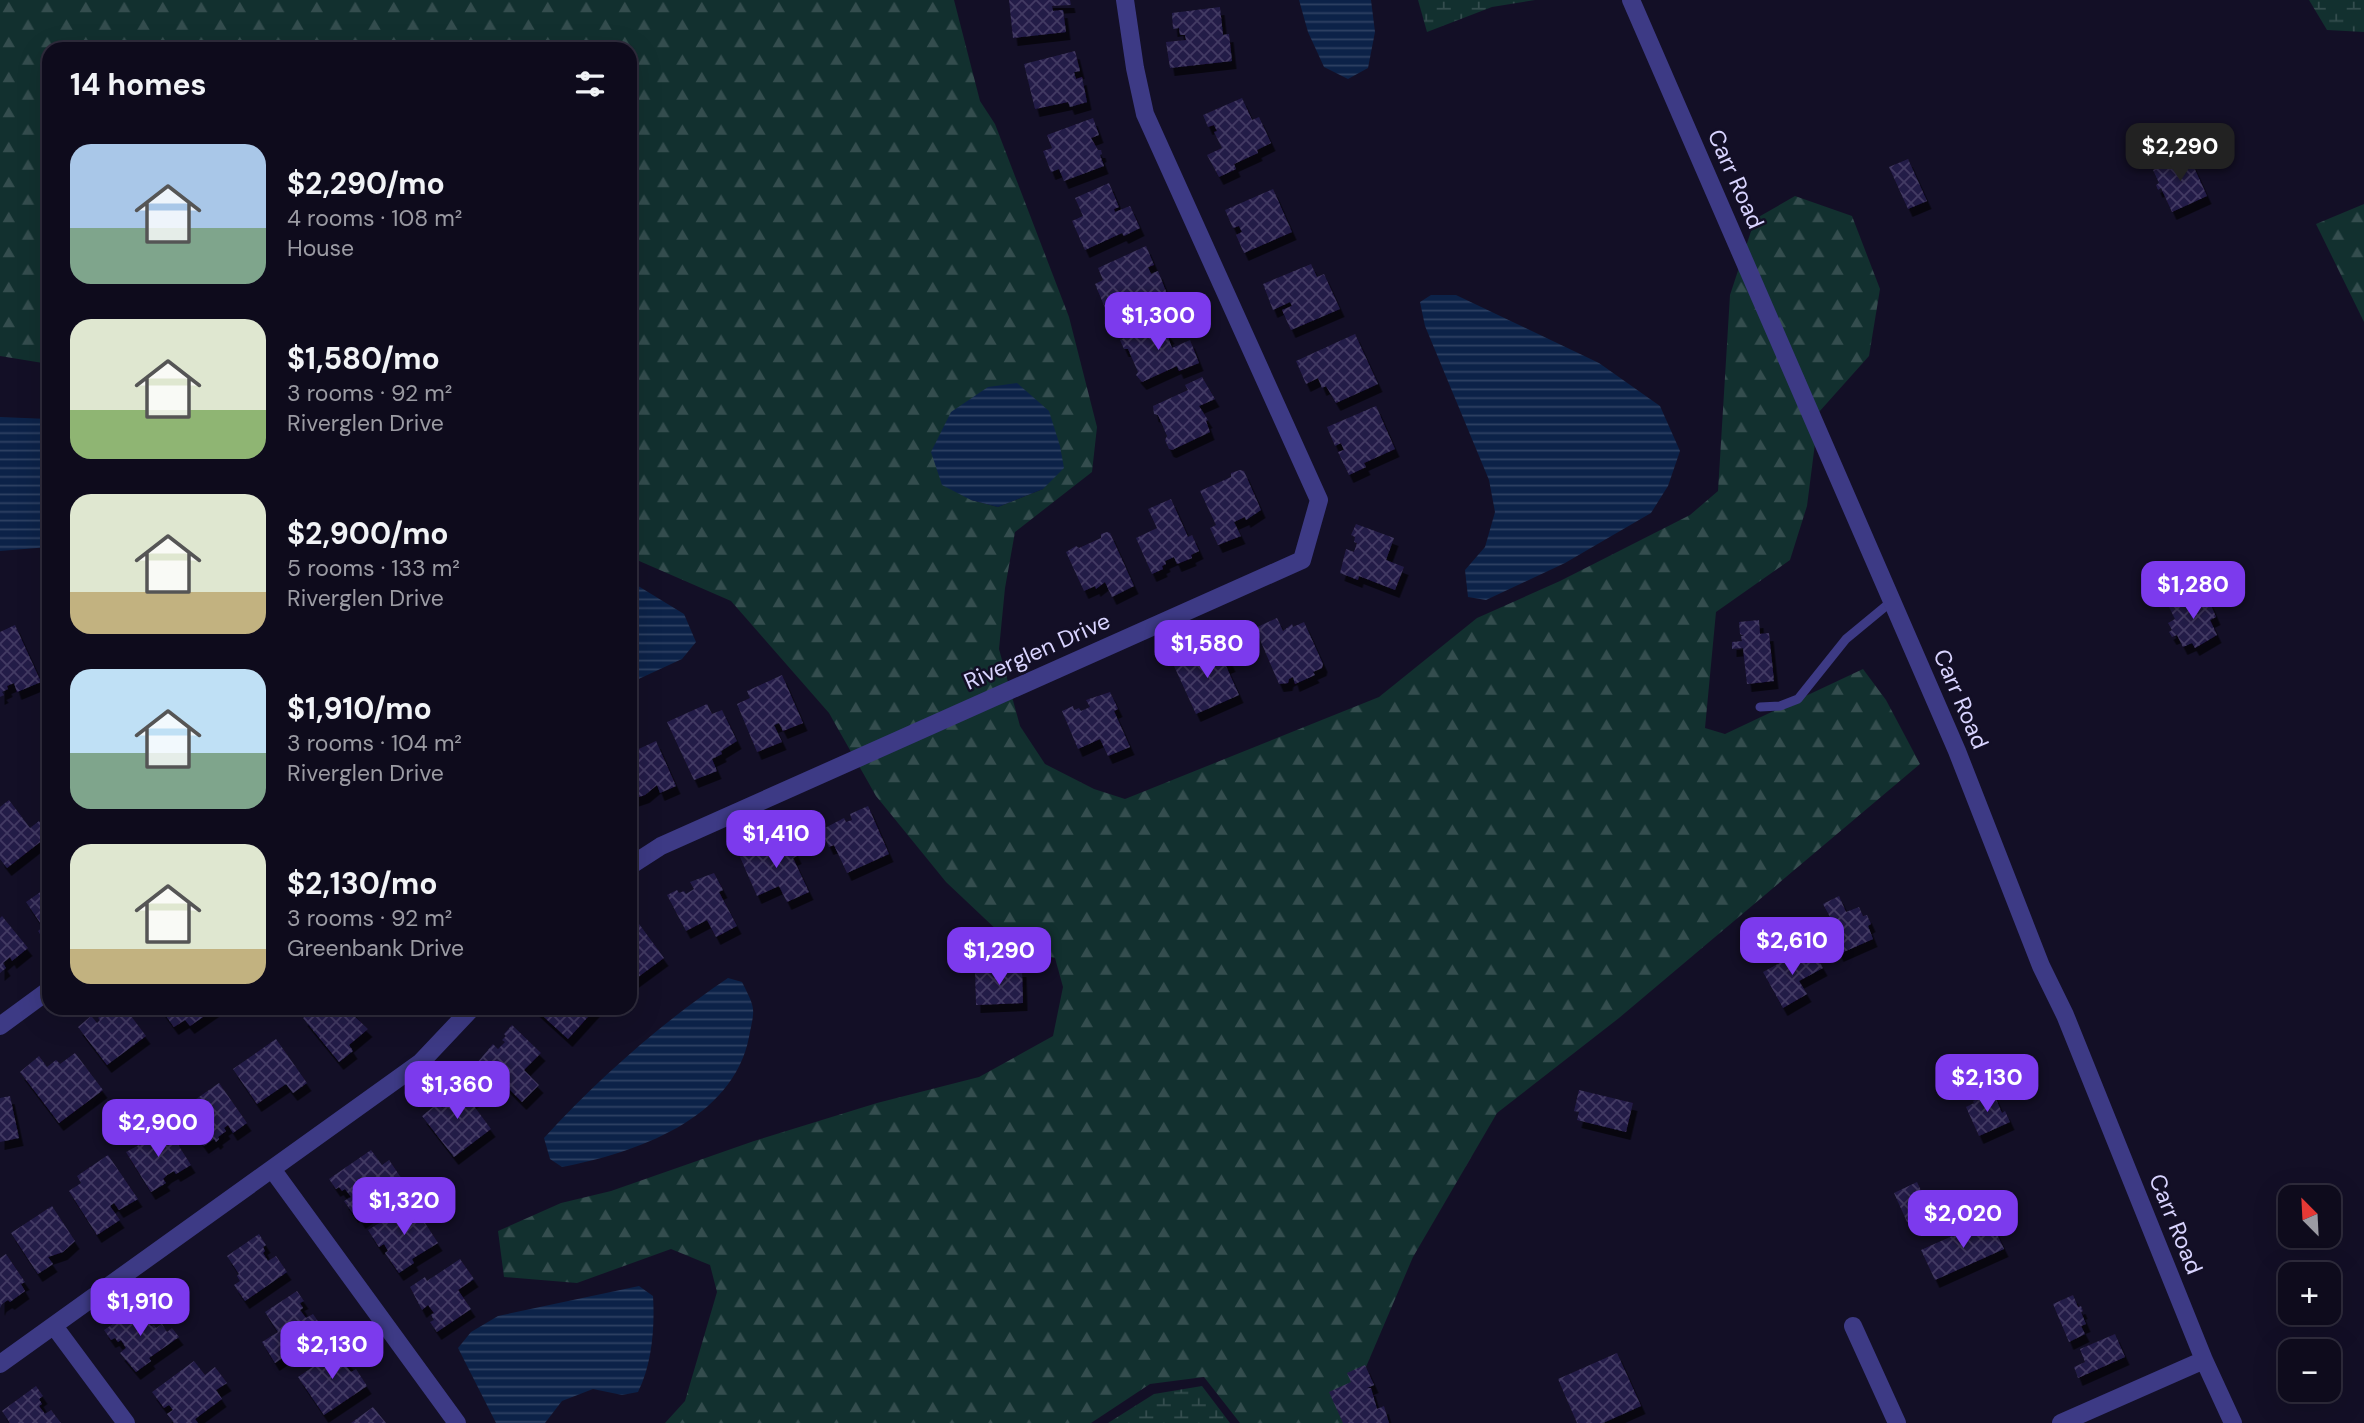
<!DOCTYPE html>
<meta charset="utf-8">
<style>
:root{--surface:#0e0b1c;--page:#171425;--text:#f1f3f6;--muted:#9b9ba3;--line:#2e2b3b;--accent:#7c3aed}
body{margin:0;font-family:"DM Sans",sans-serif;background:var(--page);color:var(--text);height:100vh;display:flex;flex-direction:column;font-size:26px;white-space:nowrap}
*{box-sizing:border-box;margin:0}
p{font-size:23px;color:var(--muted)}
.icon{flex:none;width:38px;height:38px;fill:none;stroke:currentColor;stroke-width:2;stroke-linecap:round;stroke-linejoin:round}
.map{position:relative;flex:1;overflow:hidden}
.panel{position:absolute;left:42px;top:42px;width:595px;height:973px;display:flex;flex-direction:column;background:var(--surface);border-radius:21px;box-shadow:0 7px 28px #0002,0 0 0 2px var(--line)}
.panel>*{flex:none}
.needle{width:46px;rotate:336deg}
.controls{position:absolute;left:2278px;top:1185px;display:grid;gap:14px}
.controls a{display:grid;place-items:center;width:63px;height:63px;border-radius:14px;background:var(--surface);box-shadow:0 7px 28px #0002,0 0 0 2px var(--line);font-size:35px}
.price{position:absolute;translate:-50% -60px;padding:0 16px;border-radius:14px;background:var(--accent);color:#fff;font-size:23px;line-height:46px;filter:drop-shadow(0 2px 4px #0008)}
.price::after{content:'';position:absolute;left:50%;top:42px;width:21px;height:16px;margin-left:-10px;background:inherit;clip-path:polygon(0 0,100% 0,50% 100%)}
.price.on{background:#222;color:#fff}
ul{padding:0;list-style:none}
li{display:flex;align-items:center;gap:21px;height:175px;padding:0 28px}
li span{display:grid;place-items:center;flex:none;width:196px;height:140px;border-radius:21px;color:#555}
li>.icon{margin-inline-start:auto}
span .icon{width:84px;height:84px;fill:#fffc;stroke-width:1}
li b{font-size:30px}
h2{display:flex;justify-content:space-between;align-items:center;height:84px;padding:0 28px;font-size:30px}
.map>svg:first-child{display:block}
.forest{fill:url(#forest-firs);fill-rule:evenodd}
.wetland{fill:url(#wetland-marsh)}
.water{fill:url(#water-rules)}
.building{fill:url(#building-cross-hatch);filter:url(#shadow)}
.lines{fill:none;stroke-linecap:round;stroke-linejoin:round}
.service{stroke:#3d3a85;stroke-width:9}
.minor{stroke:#3d3a85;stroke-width:18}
.labels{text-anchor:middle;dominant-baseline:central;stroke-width:5;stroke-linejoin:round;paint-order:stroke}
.street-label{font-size:23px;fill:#d9d4ff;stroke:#130f26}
</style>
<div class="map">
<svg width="2364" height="1423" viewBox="0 0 2364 1423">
<defs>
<pattern id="forest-firs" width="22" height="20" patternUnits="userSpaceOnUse" patternTransform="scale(1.75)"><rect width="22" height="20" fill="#12302f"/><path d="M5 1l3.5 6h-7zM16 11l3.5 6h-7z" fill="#344d4e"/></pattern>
<pattern id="wetland-marsh" width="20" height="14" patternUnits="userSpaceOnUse" patternTransform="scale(1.75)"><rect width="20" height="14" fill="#12302f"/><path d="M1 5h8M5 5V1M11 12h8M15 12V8" fill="none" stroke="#344d4e"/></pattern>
<pattern id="water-rules" width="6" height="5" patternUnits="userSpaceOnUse" patternTransform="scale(1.75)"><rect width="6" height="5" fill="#0c2248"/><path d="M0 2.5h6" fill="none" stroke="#2f4163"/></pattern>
<pattern id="building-cross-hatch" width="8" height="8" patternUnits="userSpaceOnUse" patternTransform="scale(1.75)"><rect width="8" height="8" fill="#241b47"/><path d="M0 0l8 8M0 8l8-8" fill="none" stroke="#433b63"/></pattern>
<filter id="shadow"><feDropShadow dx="4.5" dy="8" stdDeviation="0" flood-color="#0009"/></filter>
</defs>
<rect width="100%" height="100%" fill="#130f26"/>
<path class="forest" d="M0,0H954L980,101L995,124L1069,317L1097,427L1092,472L1015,532L1005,588L999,649L1020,726L1045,764L1094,789L1125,799L1379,697L1477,618L1560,581L1690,515L1718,491L1730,295L1755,219L1795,196L1852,216L1880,289L1869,356L1819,412L1807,506L1790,560L1716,612L1705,728L1725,734L1863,669L1886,700L1920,764L1619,1018L1497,1113L1413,1257L1357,1388L1348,1423H1240L1204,1377L1150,1384L1091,1423H665L685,1401L717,1292L710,1265L671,1249L577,1283L504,1277L498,1231L561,1203L611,1191L754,1141L877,1103L979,1077L1053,1036L1063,987L1055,958L1020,952L946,882L876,796L829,713L731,601L630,557V49H49V364L0,356ZM1043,489L998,507L971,500Z
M2364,204V322L2316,224Z"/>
<path class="wetland" d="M1418,0H1535L1492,7L1427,32Z
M2309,0H2364V32L2327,30Z
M1202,1386L1230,1423H1108L1154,1394Z"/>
<path class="water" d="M1299,0H1371L1375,32L1368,68L1348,79L1324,67L1308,32Z
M1431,295H1456L1599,363L1660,406L1680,451L1668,486L1651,513L1565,563L1486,600L1468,597L1465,570L1485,547L1495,512L1489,480L1425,326L1420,302Z
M1017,383L1049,411L1060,446L1064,468L1043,489L998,507L971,500L942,485L931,452L951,412L988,387Z
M0,417L49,419V547L0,551Z
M630,581L684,614L696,642L682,659L630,683Z
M728,978L742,982C756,1010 755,1007 749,1037C733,1120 635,1153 562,1167L550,1159L544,1138C598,1079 661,1023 728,978Z
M639,1286L653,1296C655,1326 652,1365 638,1392L622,1395L593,1389L562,1401L545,1423H496L458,1348L471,1332L498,1316Z"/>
<path class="building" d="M1009,0H1070L1071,5L1052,6L1053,11L1063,10L1066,32L1013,38Z
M1220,7L1223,35L1229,34L1232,61L1170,68L1166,42L1186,40L1185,35H1180L1179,28L1173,29L1172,13Z
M1075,51L1080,71L1074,72L1076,79L1082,77L1087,102L1070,107L1068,102L1035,109L1024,64Z
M1242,98L1252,120L1259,117L1271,143L1257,150L1258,153L1234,164L1236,169L1219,177L1207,155L1222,148L1214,132L1217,131L1214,125L1208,127L1203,115Z
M1093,118L1099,135L1091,138L1098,150H1101L1102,154L1100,155L1104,166L1064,181L1059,169L1051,172L1043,151L1052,148L1047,135Z
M2188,154L2207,196L2172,212L2161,188L2158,190L2156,185L2159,183L2153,170Z
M1908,159L1927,201L1908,209L1889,167Z
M1109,183L1119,207L1114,209L1115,212L1130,206L1140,228L1124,236L1122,233L1085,250L1072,221L1083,216L1075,198Z
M1273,189L1292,232L1244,253L1236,235L1242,232L1239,226L1233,228L1225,210Z
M1146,246L1154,265L1148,267L1151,274L1158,271L1167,294L1150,302L1148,297L1108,315L1095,284L1103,280L1098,268Z
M1311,264L1317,277L1324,274L1340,309L1291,330L1282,310L1292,306L1290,302L1273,310L1263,284Z
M1160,321L1170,336L1168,337L1172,348L1190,340L1199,363L1179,371L1177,366L1142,382L1136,375L1138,372L1128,349H1124L1120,340Z
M1355,334L1378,384L1336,403L1326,386L1322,388L1318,378L1306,384L1296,361Z
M1202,377L1215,399L1199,406L1208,420L1206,421L1210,432L1172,450L1169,449L1165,440L1167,436L1158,415L1154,414L1153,406L1188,390L1185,385Z
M1376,406L1395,449L1364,463L1366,467L1349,475L1338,452L1344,450L1341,443L1335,446L1327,427Z
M1240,470L1244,471L1261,510L1246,520L1245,517L1234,522L1241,536L1218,545L1210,528L1216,525L1200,491L1231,477V473Z
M1171,499L1188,537L1192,535L1199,551L1191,555L1192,558L1177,564L1174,557L1165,561L1166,564L1162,566L1163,569L1152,574L1136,538L1157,528L1148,509Z
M1356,524L1394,538L1386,560L1404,567L1395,590L1359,576L1358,580L1340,573L1346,549L1354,552L1357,543L1354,542L1355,537L1351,535Z
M1107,532L1110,533L1134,586L1112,597L1105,582L1096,589L1095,586L1084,591L1066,552L1076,546L1079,548L1101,538V534Z
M2205,591L2216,617L2210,620L2217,635L2195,648L2192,643L2183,647L2177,635L2172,637L2169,632L2172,630L2168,623L2175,619L2169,607Z
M1277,618L1283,631L1292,624L1293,627L1304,622L1323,664L1322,668L1313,672L1315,675L1295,684L1293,677L1289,679L1288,683L1279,684L1255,628Z
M1759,620L1760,634L1769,633L1774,681L1747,684L1743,648L1732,649V642L1742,641L1741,636H1744L1740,634L1739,622Z
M15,625L41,682L17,692L14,683L7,686L8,689L2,692L4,695L0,697V632Z
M1223,647L1231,664L1226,666L1239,695L1196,714L1174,666L1193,658L1195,664L1202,661L1200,657Z
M782,675L803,723L783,731L779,723L774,725L782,742L757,752L737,704L750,698L747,691Z
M1110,692L1118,709L1114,711L1130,747L1108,756L1100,739L1078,749L1062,711L1073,706L1074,710L1079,708L1081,711L1090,707L1086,700Z
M707,704L712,714L722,710L737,741L721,751L722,754L712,759L717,771L694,780L667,722Z
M656,741L676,786L660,793L657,785L645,795L630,800V753Z
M9,800L30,828L39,821L49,835L7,868L0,859V807Z
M868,806L889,854L847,873L834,845L829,847L821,830L844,818L846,822L852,820L850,814Z
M789,837L797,856L793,858L809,892L787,902L779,886L757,896L740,857L752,852L753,855L758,853L759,856L768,852L765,845Z
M714,873L723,890L719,892L737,926L716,937L707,920L686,931L667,895L677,890L679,893L684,891L686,894L694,889L690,882Z
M49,886V939L45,942L38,931L43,927L26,902Z
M1839,896L1846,912L1859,907L1863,916L1867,915L1871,924L1868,926L1873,939L1839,954L1825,922L1831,919L1823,904Z
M2,916L28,948L12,961L10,957L3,963L6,968L0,973V918Z
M634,917L664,958L630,983V920Z
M1814,952L1823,968L1799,981L1807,994L1783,1008L1763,972L1796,954L1799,960Z
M1022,969L1023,1003L976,1005L975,970Z
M106,1008H125L146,1036L107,1065L78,1027L91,1016L97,1023L100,1020L98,1018L106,1011Z
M160,1008H216L190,1026L185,1020L174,1027Z
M316,1008H351L355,1013L353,1015L368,1029L349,1045L353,1051L339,1062L303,1018Z
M534,1008H596L568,1039Z
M512,1025L541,1053L524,1070L539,1085L522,1102L493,1073L490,1076L477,1063L493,1044L498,1049L505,1042L502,1040L506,1036L504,1034Z
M276,1039L307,1083L293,1093L286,1084L257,1104L233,1069Z
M75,1053L103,1090L59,1123L20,1072L39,1056L47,1067L56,1060L60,1064Z
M219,1083L247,1123L233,1133L228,1125L224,1128L226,1131L218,1137L219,1139L216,1142L214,1139L204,1146L179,1111Z
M464,1084L475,1099L471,1102L491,1129L454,1157L422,1116L438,1103L442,1108L448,1104L443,1099Z
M1579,1090L1633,1103L1626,1132L1577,1120L1579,1112L1574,1111Z
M1993,1092L2002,1113L2005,1111L2010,1122L1979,1136L1966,1107L1974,1103L1973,1101Z
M10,1096L19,1138L0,1142V1098Z
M168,1129L191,1165L176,1174L174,1171L167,1175L163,1179L166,1183L151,1192L126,1152Z
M371,1150L382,1165L389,1160L406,1185L374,1206L376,1210L361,1221L356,1213L354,1215L344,1201L351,1197L345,1189L342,1191L339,1187L336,1189L329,1179Z
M108,1155L138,1199L119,1210L114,1203L110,1206L120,1220L97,1235L69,1191L81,1183L77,1176Z
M1917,1182L1931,1212L1907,1222L1894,1193Z
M412,1203L438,1243L412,1259L414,1263L399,1273L385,1253L388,1251L384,1244L379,1247L368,1230Z
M52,1206L75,1241L63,1252L48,1257L53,1264L38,1274L11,1233Z
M1990,1219L2004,1249L1935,1280L1921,1250Z
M259,1234L266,1245L263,1247L265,1251L263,1253L268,1261L276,1256L287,1272L245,1301L234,1285L240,1281L237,1276L239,1274L227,1256Z
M6,1254L25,1282L21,1284L25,1291L10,1302L8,1300L2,1304L0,1308V1258Z
M460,1259L474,1279L458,1290L471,1309L437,1332L430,1322L434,1320L431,1315L434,1313L428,1305L422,1310L410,1287L425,1277L427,1281Z
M297,1291L304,1301L300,1303L303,1308L300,1310L306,1318L313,1314L324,1330L275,1363L262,1342L278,1332L265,1312Z
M2073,1295L2078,1307L2081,1306L2083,1311L2081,1312L2086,1324L2081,1326L2085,1334L2069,1342L2053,1304Z
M138,1307L151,1326L154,1325L156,1328L162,1324L167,1332L172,1328L179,1337L149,1358L151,1361L136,1372L120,1353L126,1348L121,1340L118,1342L115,1338L111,1340L104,1330Z
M2115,1334L2125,1357L2078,1378L2074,1367L2085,1362L2080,1349Z
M335,1344L351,1365L347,1367L351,1372L356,1369L367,1386L324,1415L298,1377L324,1359L320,1355Z
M1617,1353L1641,1406L1603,1423H1577L1558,1379Z
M194,1361L205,1375L215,1367L227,1383L216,1390L222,1399L195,1419L198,1423H174L167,1414L173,1410L169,1405L164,1408L152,1392Z
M1365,1365L1374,1385L1367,1388H1371L1377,1409L1384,1406L1389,1423H1343L1329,1392L1351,1382L1347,1373Z
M36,1386L43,1396L39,1399L42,1404L39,1406L45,1414L51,1410L61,1423H10L2,1411Z
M373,1407L386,1423H351Z"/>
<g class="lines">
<path class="service" d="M1760,707L1780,706L1798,699L1846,639L1892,601"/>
<path class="minor" d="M1631,0L1957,751L2041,966L2065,1015L2204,1360L2233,1423
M630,866L661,846L1302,560L1319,500L1145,114L1135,68L1125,0
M0,1026L49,990
M272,1169L457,1423
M54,1326L126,1423
M1853,1326L1897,1423
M0,1364L421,1062L472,1008
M2061,1423L2204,1360"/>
</g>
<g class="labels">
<g class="street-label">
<text transform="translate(1736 179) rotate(66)">Carr Road</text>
<text transform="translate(1037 651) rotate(-24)">Riverglen Drive</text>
<text transform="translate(1961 699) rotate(67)">Carr Road</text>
<text transform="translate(2176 1224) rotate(68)">Carr Road</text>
</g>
</g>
</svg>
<div class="controls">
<a><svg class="needle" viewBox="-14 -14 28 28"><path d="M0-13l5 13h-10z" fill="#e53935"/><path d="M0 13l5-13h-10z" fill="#9b9ba3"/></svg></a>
<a>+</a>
<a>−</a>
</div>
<b class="price on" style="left:2180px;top:183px">$2,290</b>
<b class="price" style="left:1158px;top:352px">$1,300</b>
<b class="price" style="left:2193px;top:621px">$1,280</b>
<b class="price" style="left:1207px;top:680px">$1,580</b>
<b class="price" style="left:776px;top:870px">$1,410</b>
<b class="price" style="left:1792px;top:977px">$2,610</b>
<b class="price" style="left:999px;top:987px">$1,290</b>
<b class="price" style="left:1987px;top:1114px">$2,130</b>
<b class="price" style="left:457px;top:1121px">$1,360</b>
<b class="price" style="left:158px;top:1159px">$2,900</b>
<b class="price" style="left:404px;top:1237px">$1,320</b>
<b class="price" style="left:1963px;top:1250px">$2,020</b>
<b class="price" style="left:140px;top:1338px">$1,910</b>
<b class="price" style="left:332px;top:1381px">$2,130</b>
<section class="panel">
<h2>14 homes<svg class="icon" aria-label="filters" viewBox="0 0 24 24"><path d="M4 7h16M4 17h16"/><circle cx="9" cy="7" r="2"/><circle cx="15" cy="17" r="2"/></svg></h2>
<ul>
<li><span style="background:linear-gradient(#a9c7e8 60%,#7fa58c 0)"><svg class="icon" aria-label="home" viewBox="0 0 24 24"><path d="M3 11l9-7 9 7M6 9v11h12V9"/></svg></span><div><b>$2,290/mo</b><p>4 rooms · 108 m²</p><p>House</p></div></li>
<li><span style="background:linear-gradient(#dfe7d0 65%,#8fb573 0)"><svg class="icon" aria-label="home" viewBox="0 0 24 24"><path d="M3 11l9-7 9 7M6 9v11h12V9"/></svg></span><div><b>$1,580/mo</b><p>3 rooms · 92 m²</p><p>Riverglen Drive</p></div></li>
<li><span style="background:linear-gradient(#dfe7d0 70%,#c2b280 0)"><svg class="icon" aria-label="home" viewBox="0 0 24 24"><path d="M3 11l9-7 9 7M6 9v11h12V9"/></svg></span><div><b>$2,900/mo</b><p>5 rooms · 133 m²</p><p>Riverglen Drive</p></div></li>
<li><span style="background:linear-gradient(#bfe0f5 60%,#7fa58c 0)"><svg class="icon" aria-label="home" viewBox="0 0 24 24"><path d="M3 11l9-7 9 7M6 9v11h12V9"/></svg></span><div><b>$1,910/mo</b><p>3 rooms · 104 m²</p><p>Riverglen Drive</p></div></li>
<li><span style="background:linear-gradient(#dfe7d0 75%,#c2b280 0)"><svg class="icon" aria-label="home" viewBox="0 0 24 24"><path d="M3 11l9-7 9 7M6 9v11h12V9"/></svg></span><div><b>$2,130/mo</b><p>3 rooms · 92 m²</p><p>Greenbank Drive</p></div></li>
</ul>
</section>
</div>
